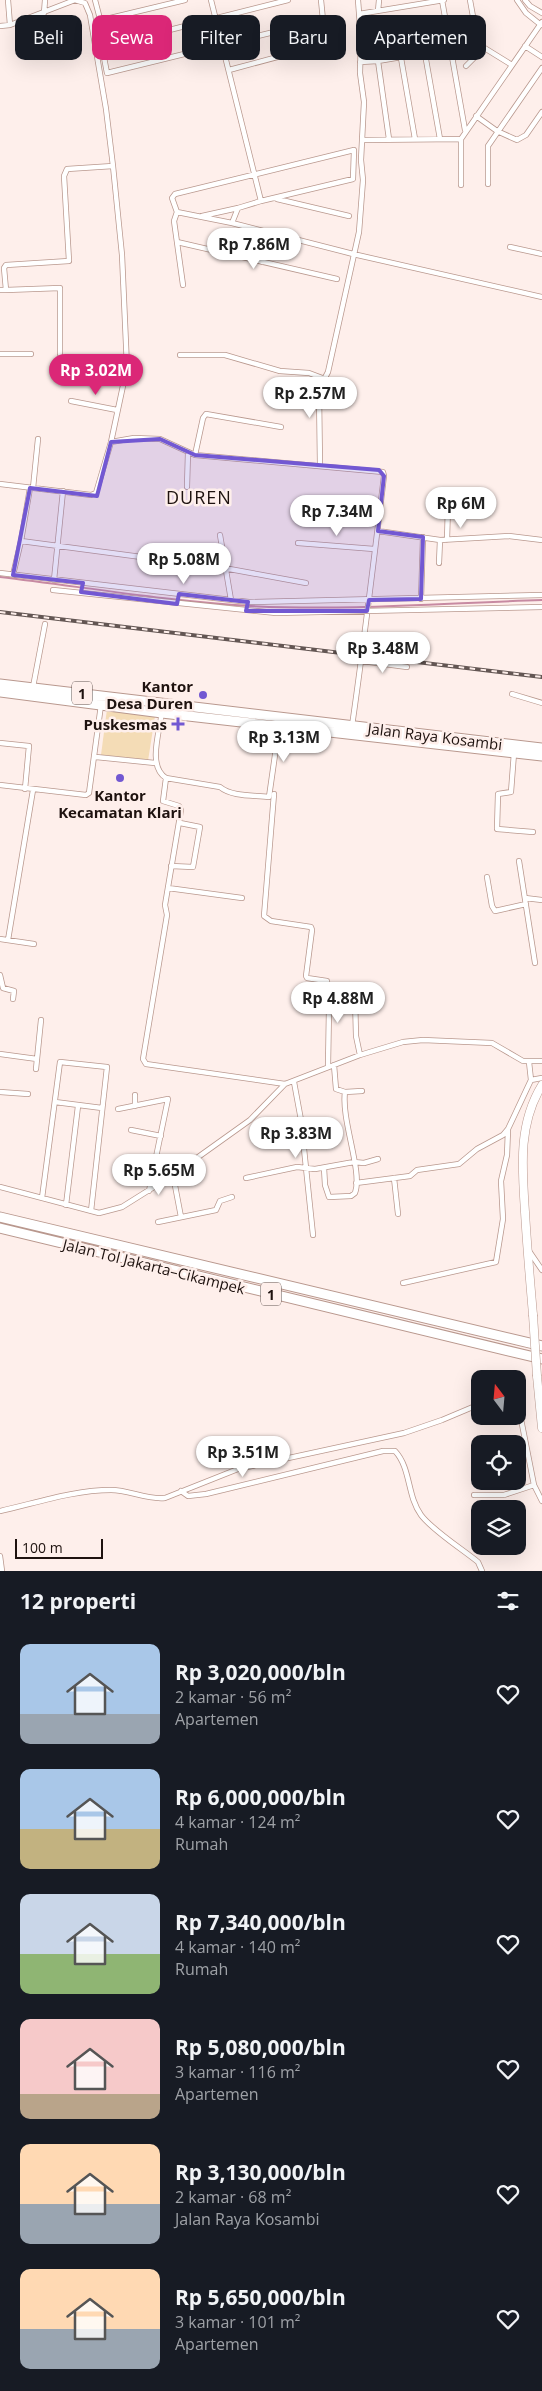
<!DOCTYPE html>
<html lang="id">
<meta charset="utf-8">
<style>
:root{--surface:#171b24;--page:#242831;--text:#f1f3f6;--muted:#9ea1a6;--accent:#db2777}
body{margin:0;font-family:"Open Sans",sans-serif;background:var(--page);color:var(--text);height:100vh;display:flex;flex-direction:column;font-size:19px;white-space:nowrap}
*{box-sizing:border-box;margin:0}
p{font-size:16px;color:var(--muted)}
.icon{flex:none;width:28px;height:28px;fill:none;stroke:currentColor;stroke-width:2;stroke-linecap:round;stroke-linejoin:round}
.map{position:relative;height:1571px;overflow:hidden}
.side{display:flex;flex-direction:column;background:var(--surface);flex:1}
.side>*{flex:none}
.guide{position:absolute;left:15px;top:15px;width:512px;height:45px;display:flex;gap:10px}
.needle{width:32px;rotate:344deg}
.tools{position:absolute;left:471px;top:1370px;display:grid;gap:10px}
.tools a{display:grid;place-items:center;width:55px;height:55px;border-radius:10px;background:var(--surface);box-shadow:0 5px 20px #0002;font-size:25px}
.scale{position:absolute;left:15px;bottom:12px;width:88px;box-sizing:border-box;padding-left:5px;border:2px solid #1e120f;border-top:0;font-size:14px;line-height:18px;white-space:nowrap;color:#1e120f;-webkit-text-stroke:4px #feefeb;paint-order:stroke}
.price{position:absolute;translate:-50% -42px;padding:0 11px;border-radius:18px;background:#fff;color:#222;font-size:16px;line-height:32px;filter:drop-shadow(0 1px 2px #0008)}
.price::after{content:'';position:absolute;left:50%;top:30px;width:15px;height:11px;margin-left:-8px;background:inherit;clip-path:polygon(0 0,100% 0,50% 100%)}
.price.selected{background:var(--accent);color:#fff}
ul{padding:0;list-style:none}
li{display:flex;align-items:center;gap:15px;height:125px;padding:0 20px}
li span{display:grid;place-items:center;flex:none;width:140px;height:100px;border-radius:10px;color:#555}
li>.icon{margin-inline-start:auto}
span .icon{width:60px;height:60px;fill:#fffc;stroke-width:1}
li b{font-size:21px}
h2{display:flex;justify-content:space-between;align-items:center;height:60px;padding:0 20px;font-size:21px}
.pill{padding:0 18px;border-radius:10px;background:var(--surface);box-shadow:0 5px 20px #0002;font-size:18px;line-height:45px}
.pill.selected{background:var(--accent);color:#fff}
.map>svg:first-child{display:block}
.green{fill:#f4dcb6}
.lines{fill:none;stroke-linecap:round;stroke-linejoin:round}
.stream{stroke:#c78aa2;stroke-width:2}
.street-casing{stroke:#b9988e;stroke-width:6}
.primary-casing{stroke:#b9988e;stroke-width:9}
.highway-casing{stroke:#b9988e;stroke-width:11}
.street{stroke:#fff;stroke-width:4.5}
.primary{stroke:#fff;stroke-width:8}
.highway{stroke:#fff;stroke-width:9}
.rail-casing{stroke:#635653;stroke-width:4}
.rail{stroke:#feefeb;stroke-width:2;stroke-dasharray:5.5;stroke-linecap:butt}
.primary-bridge-casing{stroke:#b9988e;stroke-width:9;stroke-linecap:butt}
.primary-bridge{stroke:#fff;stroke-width:8}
.marked{fill:#7258d2;fill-opacity:0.2;stroke:#7258d2;stroke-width:4;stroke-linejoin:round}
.poi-dot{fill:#7258d2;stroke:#feefeb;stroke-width:2}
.labels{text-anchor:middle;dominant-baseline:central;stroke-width:5;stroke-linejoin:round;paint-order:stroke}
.shield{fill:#feefeb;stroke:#615451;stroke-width:1}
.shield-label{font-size:14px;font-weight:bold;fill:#1e120f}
.poi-label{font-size:15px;font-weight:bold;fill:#1e120f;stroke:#feefeb;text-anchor:end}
.street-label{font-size:15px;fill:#1e120f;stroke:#feefeb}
.quarter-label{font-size:18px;letter-spacing:1px;fill:#1e120f;stroke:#feefeb}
</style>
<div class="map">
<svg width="542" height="1571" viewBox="0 0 542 1571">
<rect width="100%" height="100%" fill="#feefeb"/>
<path class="green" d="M107,709L155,716L148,761L101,755Z"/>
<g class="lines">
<path class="stream" d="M0,577C84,587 167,601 251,606C348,611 445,603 542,600"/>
<g class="street-casing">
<path id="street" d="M8,0L10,25
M95,0L100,19L102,20L185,0
M211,0L261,201L238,208L232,223L353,254L542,297
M288,0L102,47L107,73L323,20L321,0
M442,0L465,130
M470,0L478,44L512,65
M517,0L526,13L541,25
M525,0L530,6L542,13
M378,11L379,0
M44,13L45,0
M359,14L444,0
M0,26L10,25L75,0L85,3L90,15L106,109L113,166L122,255L127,367L111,442L96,493L91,495L0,484
M361,39L446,23
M525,46L542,57
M425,54L440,139
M401,58L415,139
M360,62L378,61
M466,66L484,48
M229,70L322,45L323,20
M476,116L497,131L517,140L526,135L542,112
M389,139L378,61L478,44
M363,140L461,139
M488,184V146L542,68
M461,185V139L542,22
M277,199L349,216
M177,212L174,221L183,285
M202,216L238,208
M232,223L177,212L172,198L175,194L354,150L353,179L261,201
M177,242L337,279
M510,247L542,254
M262,262L268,232
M0,290H6L4,268L6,265L69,261L64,176L67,169L113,166
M6,290L60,288V354
M0,354H31
M180,355H225L280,371L309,373L325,379
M71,401L117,410
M111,442L134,438L160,439L195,455L383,472L384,476C374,559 364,643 352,726
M195,455L203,418L206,414L281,427
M320,466L319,393L320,387L328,372L359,232L363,180L361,160L364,102L360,73L361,39L358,0
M187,487L188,452
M30,488L21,541L224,568L306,583
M33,488L38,439
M378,531L440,540L509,536L542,540
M220,535L231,600
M447,540L448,506
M298,543L374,549
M439,563L440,540
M0,573L249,602L542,595
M13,575L21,541
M54,580L63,491
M53,590L276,613L542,607
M421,599L423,537
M362,661L407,667
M33,687L45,624
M512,694L542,703
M162,711C160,731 147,766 166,778L163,801L179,806L181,810L165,905L167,915L143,1059L146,1064L285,1084L360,1055L403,1042L423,1040L492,1043L523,1061H542
M0,743L29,746L25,789
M514,753L511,792L498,794L497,829L533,832
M96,757L155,763
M166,778L220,787C232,797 254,795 269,797L279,727
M0,785L86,795L89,793L101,705
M274,794L264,916L271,921L311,927L312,930L306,976L307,978L327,981L329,1008L328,1067
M519,861L535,963
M171,866L193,867L200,827L180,823
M487,877L492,906L495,911L526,904
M168,888L242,898
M525,898L542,900
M0,939L34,944
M8,940L33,790
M0,975L3,988L14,991L13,999
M355,997L356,1036L360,1055
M0,1054L37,1059
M529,1062L531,1080
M334,1065L336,1089L345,1092L362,1091
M36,1069L41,1020
M294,1082L301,1120L313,1235
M0,1092L28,1094
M135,1095V1106
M55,1102L102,1108
M118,1109L168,1099L149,1191
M131,1130L161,1136
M324,1168L325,1185L329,1197L351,1196L355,1193C363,1172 341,1120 345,1092
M173,1175L181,1217
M246,1178L297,1167L315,1169L354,1162L364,1163L378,1159
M394,1178L398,1214
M356,1183L410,1176L417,1170L459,1164L477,1149L503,1135L508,1129L531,1080L542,1078
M0,1187L99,1213L122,1207L173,1175L250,1120L285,1084
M42,1198L60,1062L107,1067L91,1211
M66,1205L78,1106
M158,1222L216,1210L220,1201L232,1197
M529,1251L542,1270
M403,1283L496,1262L503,1219L501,1181L507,1155L508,1130
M518,1404L534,1485L542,1501
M181,1491L188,1496L206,1494L383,1451H395C411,1468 407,1496 421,1515C432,1530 462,1549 478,1562L482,1571
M474,1495H504L534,1485
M0,1511C36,1503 74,1490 111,1490C130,1490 146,1500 165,1498L238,1469L404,1433L442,1420L480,1404
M0,1556L2,1571"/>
</g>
<g class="primary-casing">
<path id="primary" d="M533,1315C530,1280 527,1246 525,1212C522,1167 518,1124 542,1085
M537,1376L542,1428"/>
</g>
<g class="highway-casing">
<path id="highway" d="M0,684L542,748
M0,692L162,713L542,756
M0,1217L542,1346
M0,1228L542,1359"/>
</g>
<use href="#street" class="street"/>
<use href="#primary" class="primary"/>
<use href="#highway" class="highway"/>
<g class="rail-casing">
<path id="rail" d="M0,612L542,677"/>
</g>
<use href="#rail" class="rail"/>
<g class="primary-bridge-casing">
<path id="primary-bridge" d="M533,1315L537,1376"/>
</g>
<use href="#primary-bridge" class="primary-bridge"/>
</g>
<path class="marked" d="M160,439L195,455L379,470L384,476L378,531L423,537L421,599L369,600L367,611H246L248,602L179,594L177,604L81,592L83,583L13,575L30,488L97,496L111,442Z"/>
<g class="poi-dot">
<circle cx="203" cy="695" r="5"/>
<path d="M175.5 716.5h5v5h5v5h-5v5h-5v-5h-5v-5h5z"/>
<circle cx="120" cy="778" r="5"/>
</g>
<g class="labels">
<g class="shield">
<rect x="72" y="681.5" width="20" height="23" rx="4"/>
<rect x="261" y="1282.5" width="20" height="23" rx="4"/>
</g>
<g class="shield-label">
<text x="82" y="693">1</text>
<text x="271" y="1294">1</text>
</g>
<g class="poi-label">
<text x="193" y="686">Kantor<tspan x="193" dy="17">Desa Duren</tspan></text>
<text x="167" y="724">Puskesmas</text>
<text x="120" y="795" text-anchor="middle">Kantor<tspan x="120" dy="17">Kecamatan Klari</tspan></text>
</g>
<g class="street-label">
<text transform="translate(435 736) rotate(7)">Jalan Raya Kosambi</text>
<text transform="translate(154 1266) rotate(14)">Jalan Tol Jakarta–Cikampek</text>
</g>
<g class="quarter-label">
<text x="199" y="497">DUREN</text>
</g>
</g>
</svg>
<div class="tools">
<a><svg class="needle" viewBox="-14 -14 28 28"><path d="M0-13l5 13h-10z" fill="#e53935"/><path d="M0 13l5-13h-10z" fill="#9ea1a6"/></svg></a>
<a><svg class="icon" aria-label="locate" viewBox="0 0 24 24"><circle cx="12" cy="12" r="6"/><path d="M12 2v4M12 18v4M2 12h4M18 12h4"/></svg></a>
<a><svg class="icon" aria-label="layers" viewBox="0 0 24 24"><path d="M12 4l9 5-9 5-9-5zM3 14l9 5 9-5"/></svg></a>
</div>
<div class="scale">100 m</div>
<b class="price" style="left:254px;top:270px">Rp 7.86M</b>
<b class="price selected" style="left:96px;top:396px">Rp 3.02M</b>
<b class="price" style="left:310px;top:419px">Rp 2.57M</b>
<b class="price" style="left:461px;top:529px">Rp 6M</b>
<b class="price" style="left:337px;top:537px">Rp 7.34M</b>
<b class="price" style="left:184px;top:585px">Rp 5.08M</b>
<b class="price" style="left:383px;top:674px">Rp 3.48M</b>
<b class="price" style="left:284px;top:763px">Rp 3.13M</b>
<b class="price" style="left:338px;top:1024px">Rp 4.88M</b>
<b class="price" style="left:296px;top:1159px">Rp 3.83M</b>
<b class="price" style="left:159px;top:1196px">Rp 5.65M</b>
<b class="price" style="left:243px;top:1478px">Rp 3.51M</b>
<div class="guide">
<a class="pill">Beli</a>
<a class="pill selected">Sewa</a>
<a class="pill">Filter</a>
<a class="pill">Baru</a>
<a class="pill">Apartemen</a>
</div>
</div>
<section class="side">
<h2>12 properti<svg class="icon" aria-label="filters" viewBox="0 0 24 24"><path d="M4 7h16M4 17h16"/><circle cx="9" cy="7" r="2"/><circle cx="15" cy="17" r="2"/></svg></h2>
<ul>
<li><span style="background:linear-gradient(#a9c7e8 70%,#9aa5b1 0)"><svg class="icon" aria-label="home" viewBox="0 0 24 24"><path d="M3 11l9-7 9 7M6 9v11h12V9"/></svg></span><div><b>Rp 3,020,000/bln</b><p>2 kamar · 56 m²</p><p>Apartemen</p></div><svg class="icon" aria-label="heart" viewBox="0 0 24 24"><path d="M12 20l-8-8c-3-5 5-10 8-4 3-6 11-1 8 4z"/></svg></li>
<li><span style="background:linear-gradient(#a9c7e8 60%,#c2b280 0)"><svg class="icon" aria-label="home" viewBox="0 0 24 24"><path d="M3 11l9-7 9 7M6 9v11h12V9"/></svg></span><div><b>Rp 6,000,000/bln</b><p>4 kamar · 124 m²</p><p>Rumah</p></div><svg class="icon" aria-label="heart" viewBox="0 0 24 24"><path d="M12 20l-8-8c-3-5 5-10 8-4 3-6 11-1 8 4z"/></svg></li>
<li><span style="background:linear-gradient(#c9d6e8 60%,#8fb573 0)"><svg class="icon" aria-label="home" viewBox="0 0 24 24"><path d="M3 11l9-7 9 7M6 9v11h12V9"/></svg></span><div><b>Rp 7,340,000/bln</b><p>4 kamar · 140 m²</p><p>Rumah</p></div><svg class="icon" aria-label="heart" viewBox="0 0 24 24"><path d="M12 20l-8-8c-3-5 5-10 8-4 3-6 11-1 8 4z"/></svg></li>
<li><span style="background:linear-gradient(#f6c9c9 75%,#b9a48a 0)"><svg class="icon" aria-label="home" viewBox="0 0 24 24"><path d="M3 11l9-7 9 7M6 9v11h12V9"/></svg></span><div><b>Rp 5,080,000/bln</b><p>3 kamar · 116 m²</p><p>Apartemen</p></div><svg class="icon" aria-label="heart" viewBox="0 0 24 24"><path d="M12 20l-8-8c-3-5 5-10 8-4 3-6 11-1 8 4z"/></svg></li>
<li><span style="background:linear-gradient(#ffd9b3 60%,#9aa5b1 0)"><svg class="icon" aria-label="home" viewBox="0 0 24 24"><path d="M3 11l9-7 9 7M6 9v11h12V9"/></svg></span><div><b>Rp 3,130,000/bln</b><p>2 kamar · 68 m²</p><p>Jalan Raya Kosambi</p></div><svg class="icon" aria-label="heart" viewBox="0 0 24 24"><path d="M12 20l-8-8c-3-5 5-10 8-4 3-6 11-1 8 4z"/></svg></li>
<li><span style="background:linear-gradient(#ffd9b3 60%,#9aa5b1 0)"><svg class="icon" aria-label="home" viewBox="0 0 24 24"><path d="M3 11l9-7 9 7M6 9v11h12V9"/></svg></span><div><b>Rp 5,650,000/bln</b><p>3 kamar · 101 m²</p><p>Apartemen</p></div><svg class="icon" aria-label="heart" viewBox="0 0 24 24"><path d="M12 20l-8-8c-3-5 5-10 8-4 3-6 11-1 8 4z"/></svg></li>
</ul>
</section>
